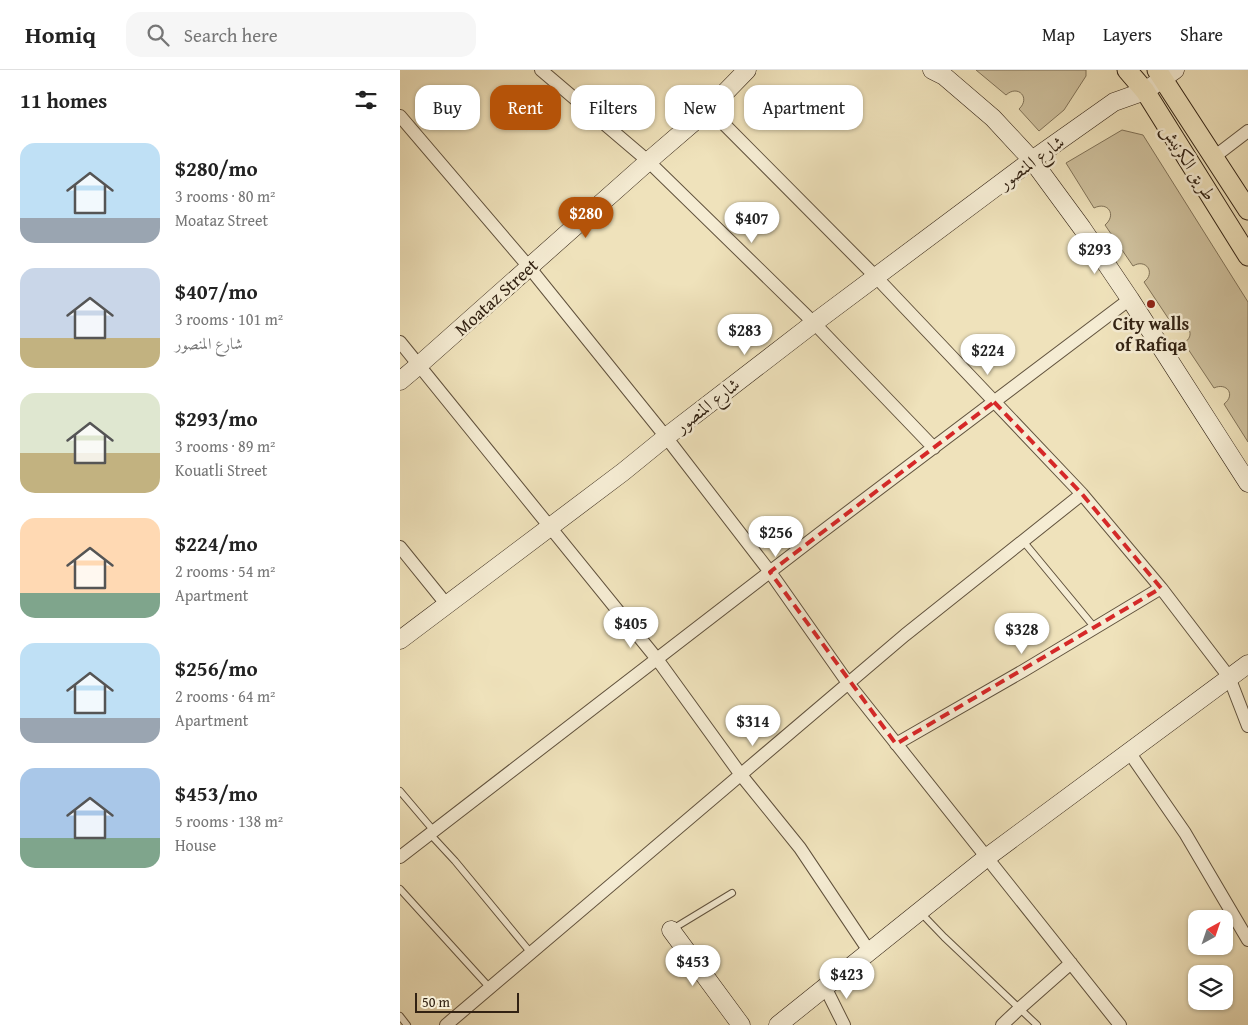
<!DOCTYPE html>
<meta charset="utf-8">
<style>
:root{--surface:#fff;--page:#f6f6f6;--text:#222;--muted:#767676;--line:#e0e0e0;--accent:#b45309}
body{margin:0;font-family:"Gentium Book Plus",Amiri,serif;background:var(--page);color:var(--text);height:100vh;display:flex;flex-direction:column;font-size:19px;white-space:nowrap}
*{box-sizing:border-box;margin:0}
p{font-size:16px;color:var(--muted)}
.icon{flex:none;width:28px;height:28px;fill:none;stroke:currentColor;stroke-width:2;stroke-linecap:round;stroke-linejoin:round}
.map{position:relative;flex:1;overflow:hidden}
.panel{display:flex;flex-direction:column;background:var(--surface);width:400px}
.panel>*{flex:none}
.guide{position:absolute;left:15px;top:15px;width:475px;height:45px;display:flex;gap:10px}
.needle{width:32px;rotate:40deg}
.fabs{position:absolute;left:788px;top:840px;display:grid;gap:10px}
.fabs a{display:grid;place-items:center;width:45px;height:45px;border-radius:10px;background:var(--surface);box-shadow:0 1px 4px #0004;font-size:25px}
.scale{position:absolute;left:15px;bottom:12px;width:104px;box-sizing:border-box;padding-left:5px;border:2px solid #322213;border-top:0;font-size:14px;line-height:18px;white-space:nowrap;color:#322213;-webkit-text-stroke:4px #f5ecd3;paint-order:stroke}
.price{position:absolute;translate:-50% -42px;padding:0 11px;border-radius:18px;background:#fff;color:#222;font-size:16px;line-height:32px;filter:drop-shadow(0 1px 2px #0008)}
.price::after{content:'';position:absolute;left:50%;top:30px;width:15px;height:11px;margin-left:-8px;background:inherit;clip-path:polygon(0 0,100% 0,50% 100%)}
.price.on{background:var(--accent);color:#fff}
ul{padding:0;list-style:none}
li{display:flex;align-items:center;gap:15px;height:125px;padding:0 20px}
li span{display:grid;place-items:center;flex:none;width:140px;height:100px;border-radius:15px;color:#555}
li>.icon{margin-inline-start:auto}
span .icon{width:60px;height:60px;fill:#fffc;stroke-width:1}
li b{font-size:21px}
h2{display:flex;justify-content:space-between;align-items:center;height:60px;padding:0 20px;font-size:21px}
.chip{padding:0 18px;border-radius:15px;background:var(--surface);box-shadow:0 1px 4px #0004;font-size:18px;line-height:45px}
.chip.on{background:var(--accent);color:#fff}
header{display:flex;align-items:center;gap:30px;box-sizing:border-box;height:70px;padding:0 25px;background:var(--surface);border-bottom:1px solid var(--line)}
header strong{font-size:24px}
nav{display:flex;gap:28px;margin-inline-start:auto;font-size:18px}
.search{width:350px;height:45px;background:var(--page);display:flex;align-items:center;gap:12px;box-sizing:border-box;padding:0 18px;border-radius:15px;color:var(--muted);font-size:19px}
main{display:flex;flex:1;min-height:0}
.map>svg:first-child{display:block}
.green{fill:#cfc19e;stroke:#807258}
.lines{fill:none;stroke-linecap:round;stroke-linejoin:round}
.lane-casing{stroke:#61523d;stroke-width:8}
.street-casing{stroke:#61523d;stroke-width:14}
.secondary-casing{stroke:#322213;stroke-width:19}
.primary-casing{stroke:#322213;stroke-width:21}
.lane{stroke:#f5ecd3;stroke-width:6}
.street{stroke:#f5ecd3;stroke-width:12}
.secondary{stroke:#f5ecd3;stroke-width:18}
.primary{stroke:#efe2bb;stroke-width:19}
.marked{fill:none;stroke:#d62828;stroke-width:4;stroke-dasharray:10 6;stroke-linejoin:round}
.poi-dot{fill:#8f2418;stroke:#f5ecd3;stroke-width:2}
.labels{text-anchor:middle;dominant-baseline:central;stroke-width:5;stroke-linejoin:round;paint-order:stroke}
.street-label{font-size:18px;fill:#322213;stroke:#f5ecd3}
.poi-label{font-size:18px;font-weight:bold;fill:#322213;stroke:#f5ecd3}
</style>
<header>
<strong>Homiq</strong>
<div class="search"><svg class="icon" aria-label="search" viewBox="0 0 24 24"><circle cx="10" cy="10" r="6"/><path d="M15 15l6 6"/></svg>Search here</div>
<nav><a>Map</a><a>Layers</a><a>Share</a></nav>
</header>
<main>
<section class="panel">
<h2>11 homes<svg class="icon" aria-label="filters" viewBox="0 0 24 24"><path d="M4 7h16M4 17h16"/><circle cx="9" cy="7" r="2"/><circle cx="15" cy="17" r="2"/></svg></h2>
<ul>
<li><span style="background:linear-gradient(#bfe0f5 75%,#9aa5b1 0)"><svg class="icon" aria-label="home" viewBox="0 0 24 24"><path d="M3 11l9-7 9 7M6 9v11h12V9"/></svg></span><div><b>$280/mo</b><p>3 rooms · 80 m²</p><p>Moataz Street</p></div></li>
<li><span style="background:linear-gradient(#c9d6e8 70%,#c2b280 0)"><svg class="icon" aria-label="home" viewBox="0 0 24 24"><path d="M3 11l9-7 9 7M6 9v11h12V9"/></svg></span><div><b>$407/mo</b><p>3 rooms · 101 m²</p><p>شارع المنصور</p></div></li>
<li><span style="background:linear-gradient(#dfe7d0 60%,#c2b280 0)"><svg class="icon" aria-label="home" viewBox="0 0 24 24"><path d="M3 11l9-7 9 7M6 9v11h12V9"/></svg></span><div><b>$293/mo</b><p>3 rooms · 89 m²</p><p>Kouatli Street</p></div></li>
<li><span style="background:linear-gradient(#ffd9b3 75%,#7fa58c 0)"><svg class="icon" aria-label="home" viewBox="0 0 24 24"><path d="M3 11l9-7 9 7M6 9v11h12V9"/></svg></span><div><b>$224/mo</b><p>2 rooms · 54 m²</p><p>Apartment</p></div></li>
<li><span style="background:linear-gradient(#bfe0f5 75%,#9aa5b1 0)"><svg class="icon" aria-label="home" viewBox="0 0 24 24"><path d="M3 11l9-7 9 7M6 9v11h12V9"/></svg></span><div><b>$256/mo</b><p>2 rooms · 64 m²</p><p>Apartment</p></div></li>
<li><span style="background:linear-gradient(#a9c7e8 70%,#7fa58c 0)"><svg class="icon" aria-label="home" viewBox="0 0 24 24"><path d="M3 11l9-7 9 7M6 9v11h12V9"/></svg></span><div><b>$453/mo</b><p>5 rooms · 138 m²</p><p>House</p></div></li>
</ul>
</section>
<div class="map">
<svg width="848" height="955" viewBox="0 0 848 955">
<rect width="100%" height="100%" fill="#efe2bb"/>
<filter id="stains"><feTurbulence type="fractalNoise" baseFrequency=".004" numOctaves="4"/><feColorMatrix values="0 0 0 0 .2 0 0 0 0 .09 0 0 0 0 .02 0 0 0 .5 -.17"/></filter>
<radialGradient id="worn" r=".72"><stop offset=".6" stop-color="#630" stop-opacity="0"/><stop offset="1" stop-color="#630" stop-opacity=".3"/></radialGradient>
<path class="green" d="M576,0H686V6L664,40L639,61L619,39C631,28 618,14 606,25Z
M722,60L743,65L848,232V372L824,334C836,325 827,312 814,318L784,273C797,265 787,250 774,257L744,212C756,203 746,188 733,196L705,155C717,145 708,131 694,138L666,93Z"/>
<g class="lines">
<g class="lane-casing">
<path id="lane" d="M623,471L695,558
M0,721L34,761
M30,764L55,791L131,883
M0,819L90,918
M520,842L544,867L637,955
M271,860L332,823
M0,946L7,955"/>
</g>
<g class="street-casing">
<path id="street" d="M141,0L248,91L414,253L534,378
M309,39L476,207L682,424L761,518L829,607L848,656
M0,46L129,197L266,367L370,502L448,613L720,955
M814,87L848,61
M0,272L257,589L341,705L400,778L469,881
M0,477L47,535
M496,674L623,601L761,518
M729,682L785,763L848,870
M0,787L419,464L730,229
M425,917L444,955
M46,955L505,565L682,424
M602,955L620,938L671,893"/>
</g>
<g class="secondary-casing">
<path id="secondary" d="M532,0L544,6L593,48L632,90L682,158L730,229L848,413
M0,311L19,295L252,88L309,39L347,0
M0,570L223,402L266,367L414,253L632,90L714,32L745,21L775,0
M271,860L341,955
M378,955L586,788L848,594"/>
</g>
<g class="primary-casing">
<path id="primary" d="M727,0L745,21L848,186
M757,0L848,140"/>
</g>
<use href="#lane" class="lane"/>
<use href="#street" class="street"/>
<use href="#secondary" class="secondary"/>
<use href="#primary" class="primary"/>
</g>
<path class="marked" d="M594,332L682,424L761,518L496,674L370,502Z"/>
<circle class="poi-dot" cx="751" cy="234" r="5"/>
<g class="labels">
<g class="street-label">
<text transform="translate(631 92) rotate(-36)">شارع المنصور</text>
<text transform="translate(789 92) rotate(58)">طريق الكرنيش</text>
<text transform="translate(96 227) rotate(-42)">Moataz Street</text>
<text transform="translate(307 335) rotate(-38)">شارع المنصور</text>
</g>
<g class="poi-label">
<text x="751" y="253">City walls<tspan x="751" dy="21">of Rafiqa</tspan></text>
</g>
</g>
<rect width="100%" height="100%" filter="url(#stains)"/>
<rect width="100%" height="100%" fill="url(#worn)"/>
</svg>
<div class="fabs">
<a><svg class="needle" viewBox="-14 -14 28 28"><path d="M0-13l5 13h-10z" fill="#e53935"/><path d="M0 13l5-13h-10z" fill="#767676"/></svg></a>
<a><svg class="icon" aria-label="layers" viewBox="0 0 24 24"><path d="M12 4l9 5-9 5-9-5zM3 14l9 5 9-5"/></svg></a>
</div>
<div class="scale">50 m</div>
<b class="price on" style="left:186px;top:169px">$280</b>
<b class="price" style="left:352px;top:174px">$407</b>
<b class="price" style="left:695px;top:205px">$293</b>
<b class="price" style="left:345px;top:286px">$283</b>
<b class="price" style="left:588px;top:306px">$224</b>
<b class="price" style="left:376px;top:488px">$256</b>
<b class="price" style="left:231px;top:579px">$405</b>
<b class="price" style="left:622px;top:585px">$328</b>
<b class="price" style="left:353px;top:677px">$314</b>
<b class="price" style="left:293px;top:917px">$453</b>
<b class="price" style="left:447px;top:930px">$423</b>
<div class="guide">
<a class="chip">Buy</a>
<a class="chip on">Rent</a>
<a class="chip">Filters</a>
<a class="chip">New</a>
<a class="chip">Apartment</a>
</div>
</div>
</main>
